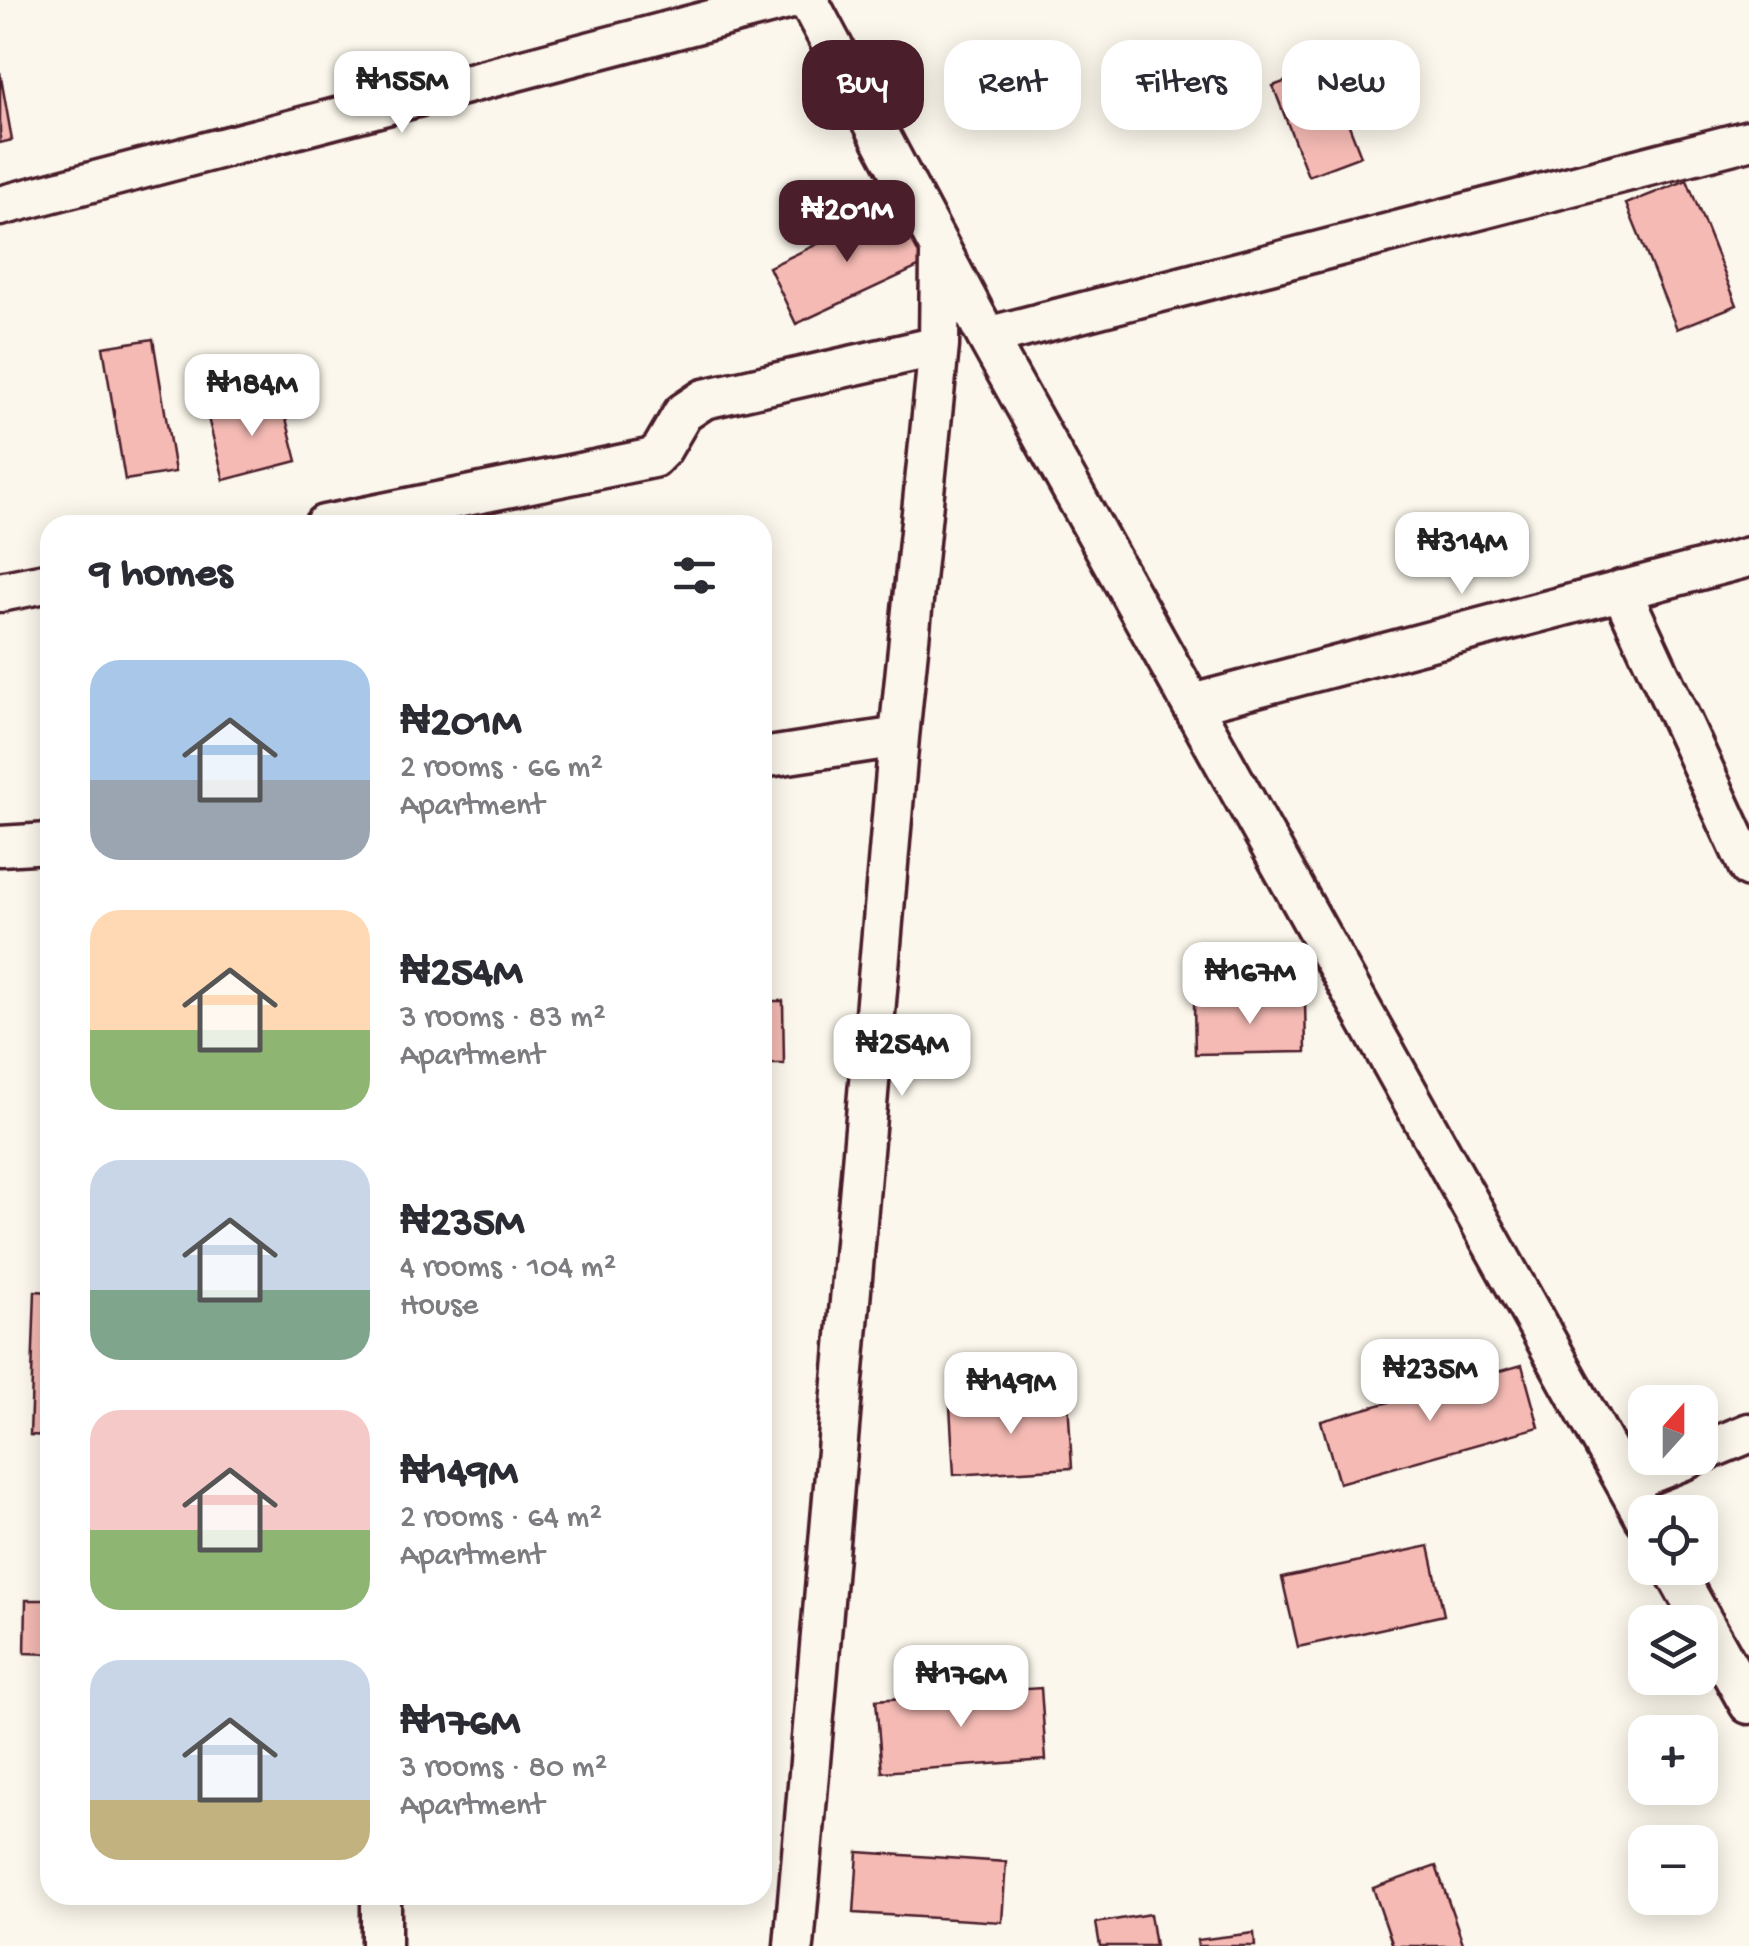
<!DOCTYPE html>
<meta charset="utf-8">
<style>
:root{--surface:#fff;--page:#f7f7f7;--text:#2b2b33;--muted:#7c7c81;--accent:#4a1f2b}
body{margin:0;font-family:"Gochi Hand",sans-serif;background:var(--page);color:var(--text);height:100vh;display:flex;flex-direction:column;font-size:38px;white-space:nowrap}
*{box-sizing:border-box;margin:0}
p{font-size:32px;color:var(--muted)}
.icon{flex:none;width:55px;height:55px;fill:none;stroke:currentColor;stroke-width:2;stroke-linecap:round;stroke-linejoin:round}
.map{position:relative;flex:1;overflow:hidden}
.details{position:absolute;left:40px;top:515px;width:732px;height:1390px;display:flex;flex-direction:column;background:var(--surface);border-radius:30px;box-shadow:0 5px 25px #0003}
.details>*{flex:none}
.banner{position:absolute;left:802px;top:40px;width:795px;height:90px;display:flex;gap:20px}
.needle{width:65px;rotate:21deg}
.tools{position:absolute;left:1628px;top:1385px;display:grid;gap:20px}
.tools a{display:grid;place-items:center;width:90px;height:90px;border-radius:20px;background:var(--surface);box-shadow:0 5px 25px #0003;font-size:50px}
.price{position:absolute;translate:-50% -85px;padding:0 22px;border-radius:20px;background:#fff;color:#222;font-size:32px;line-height:65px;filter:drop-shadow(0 2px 5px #0008)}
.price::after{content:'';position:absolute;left:50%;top:60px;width:30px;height:22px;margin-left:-15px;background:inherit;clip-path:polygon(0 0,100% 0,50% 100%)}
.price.current{background:var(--accent);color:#fff}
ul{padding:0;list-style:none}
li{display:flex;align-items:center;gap:30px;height:250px;padding:0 50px}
li span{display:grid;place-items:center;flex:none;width:280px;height:200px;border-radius:30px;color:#555}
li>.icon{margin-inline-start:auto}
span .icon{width:120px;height:120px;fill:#fffc;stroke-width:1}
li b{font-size:42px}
h2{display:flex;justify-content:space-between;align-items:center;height:120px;padding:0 50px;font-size:42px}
.pill{padding:0 35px;border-radius:30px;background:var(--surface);box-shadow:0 5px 25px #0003;font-size:35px;line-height:90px}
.pill.current{background:var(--accent);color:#fff}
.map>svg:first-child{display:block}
.building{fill:#f5bab4;stroke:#4a1f2b;stroke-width:2.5}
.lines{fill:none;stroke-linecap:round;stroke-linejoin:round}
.minor-casing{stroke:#4a1f2b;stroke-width:45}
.minor{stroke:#fbf7ec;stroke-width:38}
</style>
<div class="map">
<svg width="1749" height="1946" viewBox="0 0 1749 1946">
<rect width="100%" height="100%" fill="#fbf7ec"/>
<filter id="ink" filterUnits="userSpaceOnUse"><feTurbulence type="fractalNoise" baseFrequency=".01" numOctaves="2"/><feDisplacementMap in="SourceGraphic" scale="20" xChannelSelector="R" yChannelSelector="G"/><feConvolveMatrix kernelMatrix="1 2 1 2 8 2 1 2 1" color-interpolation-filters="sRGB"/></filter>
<g filter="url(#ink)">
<path class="building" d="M1326,66L1361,156L1308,176L1273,86Z
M0,72L12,140L0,143Z
M1687,180L1737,305L1677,329L1626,204Z
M897,206L925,264L796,324L769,267Z
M153,339L175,472L125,480L103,347Z
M281,399L297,461L224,480L208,418Z
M762,1001H783L784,1064H762Z
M1305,1001L1306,1052L1195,1054L1194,1002Z
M35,1291L50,1292V1436L30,1435Z
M1522,1365L1539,1427L1339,1483L1321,1421Z
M1068,1399L1072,1468L954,1475L950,1406Z
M1429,1546L1444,1615L1298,1647L1282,1578Z
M26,1600H50V1654L25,1653Z
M1041,1688L1046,1760L882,1772L876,1700Z
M858,1852L1006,1862L1002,1922L854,1913Z
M1436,1866L1464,1946H1393L1373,1888Z
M1150,1914L1155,1946H1100L1096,1923Z
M1254,1933L1255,1946H1198L1197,1940Z"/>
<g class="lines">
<g class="minor-casing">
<path id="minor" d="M808,0L987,337L1645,1518
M0,206L787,0
M987,337L1749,140
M324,525L653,458L662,449L683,413L704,399L939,346
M1621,590L1749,868
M0,592L50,582
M1192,704L1749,557
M762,758L899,737
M0,846L50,843
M1700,1453L1749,1433
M1626,1483L1689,1458
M1673,1568L1749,1704
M381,1946V1895
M794,1946L899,737L939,346L940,255"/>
</g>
<use href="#minor" class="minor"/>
</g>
</g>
</svg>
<div class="tools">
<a><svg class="needle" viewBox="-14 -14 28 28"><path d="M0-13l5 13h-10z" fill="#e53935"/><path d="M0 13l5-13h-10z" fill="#7c7c81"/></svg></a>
<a><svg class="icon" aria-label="locate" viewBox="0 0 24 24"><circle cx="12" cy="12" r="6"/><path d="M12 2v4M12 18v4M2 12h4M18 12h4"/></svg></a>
<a><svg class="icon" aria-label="layers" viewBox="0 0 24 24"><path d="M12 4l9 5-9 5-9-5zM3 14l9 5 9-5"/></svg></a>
<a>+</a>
<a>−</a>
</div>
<b class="price" style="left:402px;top:136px">₦155M</b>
<b class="price current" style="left:847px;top:265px">₦201M</b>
<b class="price" style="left:252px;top:439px">₦184M</b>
<b class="price" style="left:1462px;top:597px">₦314M</b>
<b class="price" style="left:1250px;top:1027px">₦167M</b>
<b class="price" style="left:902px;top:1099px">₦254M</b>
<b class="price" style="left:1430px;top:1424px">₦235M</b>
<b class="price" style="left:1011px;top:1437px">₦149M</b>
<b class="price" style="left:961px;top:1730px">₦176M</b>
<div class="banner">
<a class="pill current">Buy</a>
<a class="pill">Rent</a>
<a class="pill">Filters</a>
<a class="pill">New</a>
</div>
<section class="details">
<h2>9 homes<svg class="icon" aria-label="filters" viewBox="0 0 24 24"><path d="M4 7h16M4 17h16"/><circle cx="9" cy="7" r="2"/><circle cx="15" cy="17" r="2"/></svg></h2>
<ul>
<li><span style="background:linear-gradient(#a9c7e8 60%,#9aa5b1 0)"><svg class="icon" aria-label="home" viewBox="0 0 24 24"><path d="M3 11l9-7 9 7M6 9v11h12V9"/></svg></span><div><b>₦201M</b><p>2 rooms · 66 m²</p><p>Apartment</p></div></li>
<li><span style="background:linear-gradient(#ffd9b3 60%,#8fb573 0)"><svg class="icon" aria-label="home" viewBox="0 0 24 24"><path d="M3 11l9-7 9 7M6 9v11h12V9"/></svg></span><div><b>₦254M</b><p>3 rooms · 83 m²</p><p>Apartment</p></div></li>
<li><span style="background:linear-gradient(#c9d6e8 65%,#7fa58c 0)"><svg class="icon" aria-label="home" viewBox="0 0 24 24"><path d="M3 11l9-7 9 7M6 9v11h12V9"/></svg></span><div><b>₦235M</b><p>4 rooms · 104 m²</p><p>House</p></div></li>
<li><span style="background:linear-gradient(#f6c9c9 60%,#8fb573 0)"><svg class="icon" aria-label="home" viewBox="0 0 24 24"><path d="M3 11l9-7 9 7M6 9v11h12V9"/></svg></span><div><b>₦149M</b><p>2 rooms · 64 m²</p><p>Apartment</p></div></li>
<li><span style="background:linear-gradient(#c9d6e8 70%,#c2b280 0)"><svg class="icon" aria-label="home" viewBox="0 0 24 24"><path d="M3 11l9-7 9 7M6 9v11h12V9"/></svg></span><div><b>₦176M</b><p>3 rooms · 80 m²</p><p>Apartment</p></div></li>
</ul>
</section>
</div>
